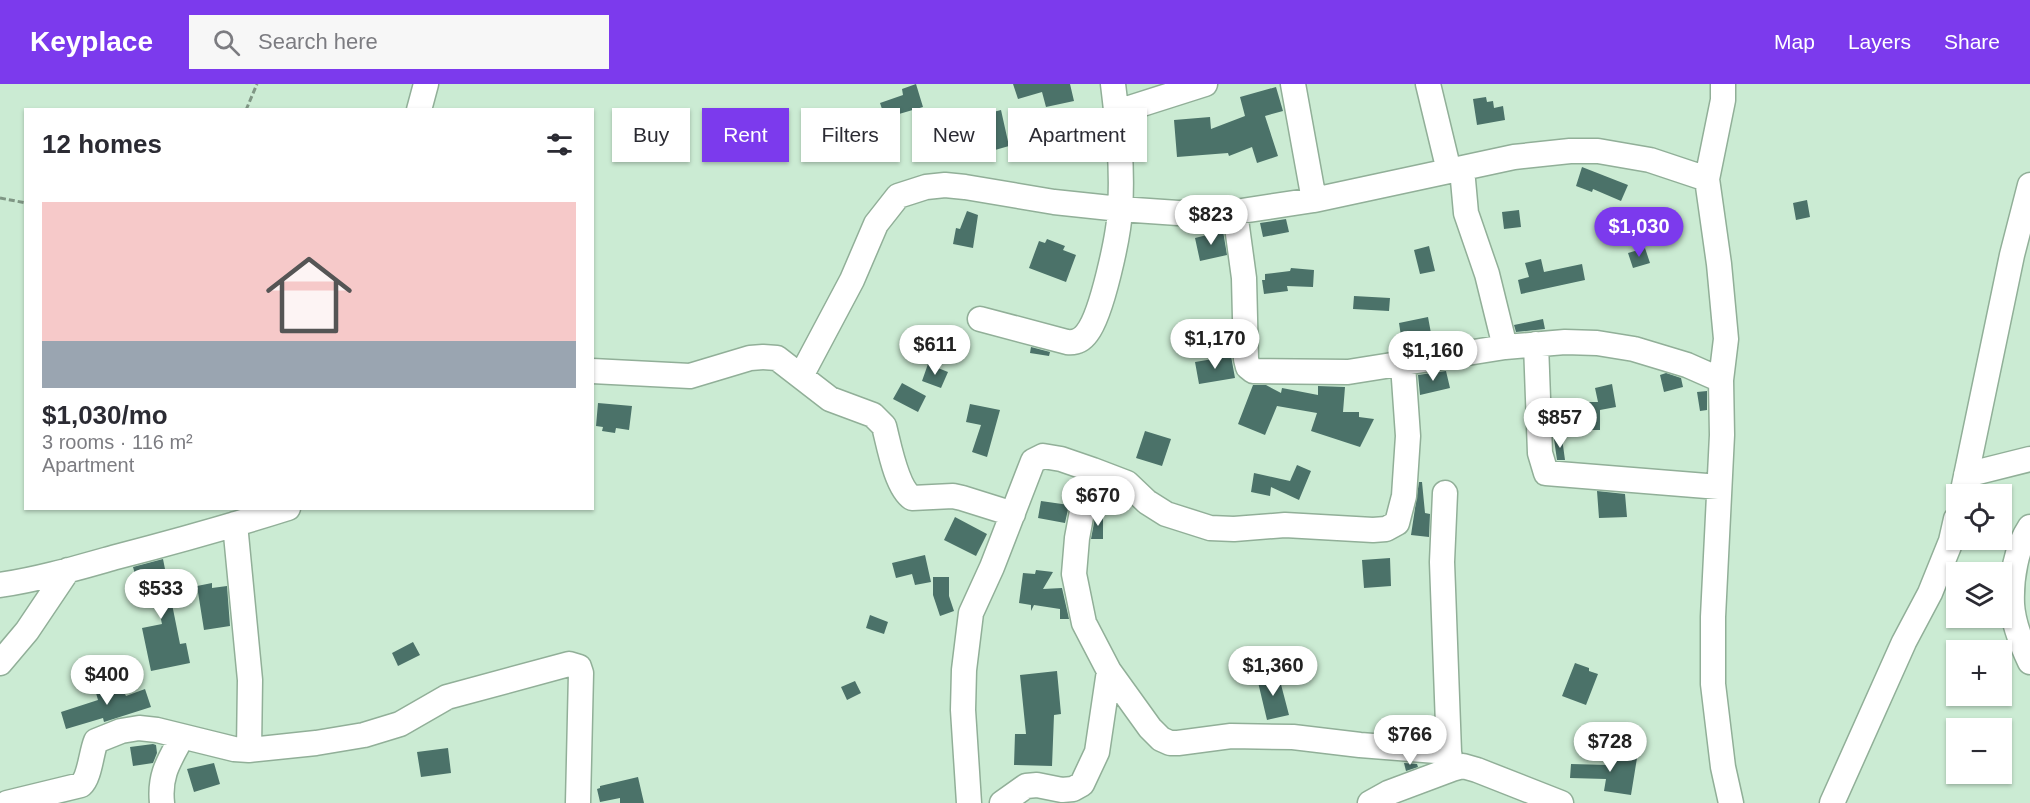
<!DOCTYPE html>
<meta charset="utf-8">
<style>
:root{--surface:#fff;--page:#f7f7f7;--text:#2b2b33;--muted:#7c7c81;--line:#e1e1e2;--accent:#7c3aed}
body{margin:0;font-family:Arial,sans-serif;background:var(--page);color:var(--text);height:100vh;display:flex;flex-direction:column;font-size:22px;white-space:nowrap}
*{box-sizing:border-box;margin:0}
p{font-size:20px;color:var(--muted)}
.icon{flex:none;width:33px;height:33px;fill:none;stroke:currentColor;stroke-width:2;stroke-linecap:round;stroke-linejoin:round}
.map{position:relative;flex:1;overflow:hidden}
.drawer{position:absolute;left:24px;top:24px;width:570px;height:402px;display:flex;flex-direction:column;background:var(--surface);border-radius:0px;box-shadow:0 2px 4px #0004}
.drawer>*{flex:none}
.hud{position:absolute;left:612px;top:24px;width:570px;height:54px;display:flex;gap:12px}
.fabs{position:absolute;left:1946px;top:400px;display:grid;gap:12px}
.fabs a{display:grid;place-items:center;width:66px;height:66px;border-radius:0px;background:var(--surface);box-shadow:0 2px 4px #0004;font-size:30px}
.price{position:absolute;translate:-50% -51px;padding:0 14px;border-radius:21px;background:#fff;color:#222;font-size:20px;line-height:39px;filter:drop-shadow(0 2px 3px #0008)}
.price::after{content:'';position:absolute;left:50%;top:36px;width:18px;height:14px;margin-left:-9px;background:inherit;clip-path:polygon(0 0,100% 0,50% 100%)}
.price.selected{background:var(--accent);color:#fff}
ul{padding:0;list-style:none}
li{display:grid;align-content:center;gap:12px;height:318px;padding:0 18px}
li+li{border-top:2px solid var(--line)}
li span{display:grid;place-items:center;height:186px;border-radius:0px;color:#555}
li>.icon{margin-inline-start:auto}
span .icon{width:108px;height:108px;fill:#fffc;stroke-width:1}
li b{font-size:26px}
h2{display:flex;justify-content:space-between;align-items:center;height:72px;padding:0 18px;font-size:26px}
.pill{padding:0 21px;border-radius:0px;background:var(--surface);box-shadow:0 2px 4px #0004;font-size:21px;line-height:54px}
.pill.selected{background:var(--accent);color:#fff}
header{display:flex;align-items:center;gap:36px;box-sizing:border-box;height:84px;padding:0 30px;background:var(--accent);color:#fff}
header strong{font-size:28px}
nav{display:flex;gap:33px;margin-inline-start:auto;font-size:21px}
.search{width:420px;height:54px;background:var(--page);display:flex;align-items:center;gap:15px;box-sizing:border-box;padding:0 21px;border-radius:0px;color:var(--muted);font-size:22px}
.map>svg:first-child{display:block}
.building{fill:#4b7269}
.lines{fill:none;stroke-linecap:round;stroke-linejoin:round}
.minor-casing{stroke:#91af98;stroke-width:27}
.path{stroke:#7f9684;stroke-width:3;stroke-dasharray:6 3;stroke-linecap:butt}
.minor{stroke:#fff;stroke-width:24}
</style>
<header>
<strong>Keyplace</strong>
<div class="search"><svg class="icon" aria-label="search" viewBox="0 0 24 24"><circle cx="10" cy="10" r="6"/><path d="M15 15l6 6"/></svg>Search here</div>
<nav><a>Map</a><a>Layers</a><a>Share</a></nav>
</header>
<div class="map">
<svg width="2030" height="719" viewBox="0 0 2030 719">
<rect width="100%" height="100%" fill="#cbebd3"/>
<path class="building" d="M916,0L923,23L899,30L900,32L886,37L880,19L903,11L902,5Z
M1013,0H1070L1074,17L1046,23L1042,8L1018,15Z
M1276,3L1283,27L1265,32L1278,72L1257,79L1252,63L1229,72L1228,69L1177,73L1174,36L1210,33L1211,45L1245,32L1240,13Z
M1486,13L1487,18L1493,17L1494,24L1503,22L1505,36L1477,41L1473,15Z
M832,25L838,50L806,57L801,32Z
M1001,26L1009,62L995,66L994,60L983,62L977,32Z
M1062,52L1068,69L1051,75L1045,58Z
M1582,83L1628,101L1621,117L1593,105L1592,108L1576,102Z
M1807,116L1810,133L1796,136L1793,119Z
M1519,126L1521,143L1504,145L1502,128Z
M967,127L978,131L973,164L953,160L956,144L960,145Z
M1286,135L1289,148L1263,153L1260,139Z
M1223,147L1227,171L1200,177L1195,154Z
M1047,155L1065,162L1063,166L1076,171L1066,198L1029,184L1039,157L1045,159Z
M1429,162L1435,187L1420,190L1414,166Z
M1645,164L1650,179L1633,184L1628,169Z
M1541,175L1544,188L1582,180L1585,196L1521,210L1518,196L1529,193L1525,179Z
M1291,184L1314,186L1313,203L1287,202L1288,207L1264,210L1262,196H1265V190L1290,187Z
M1354,212L1390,214L1389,227L1353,225Z
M1428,233L1433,260L1403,265L1399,239Z
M1543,235L1545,245L1516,248L1514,241Z
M1031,263L1050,268L1049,272L1030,269Z
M1231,272L1235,294L1199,300L1195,278Z
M928,280L948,288L941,304L922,297Z
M1446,287L1450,304L1420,311L1418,291Z
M1666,289L1681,294L1683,303L1664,308L1660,291Z
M902,299L926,312L918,328L893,315Z
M1612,300L1616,323L1600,326V346H1584V318H1598L1595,304Z
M1253,301H1266L1281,309L1282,304L1318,311V302L1345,303L1343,328H1359V333L1374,335L1360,363L1311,347L1317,329L1277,322L1265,351L1238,340Z
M1707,307V326L1700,327L1697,308Z
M598,319L632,322L629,346L616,344L615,349L602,347L603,343L596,342Z
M970,320L1000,326L987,373L972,368L981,341L966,338Z
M1145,347L1171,355L1162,382L1136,374Z
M1562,354L1565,376H1557L1554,355Z
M1297,381L1311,387L1299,416L1271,403L1270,412L1251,408L1254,389L1290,397Z
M1419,398H1422L1425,429L1430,430L1429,453L1411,451Z
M1597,407L1625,410L1627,433L1599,434Z
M1041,417L1069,421L1065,439L1038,434Z
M1096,428H1103V455H1091Z
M955,433L987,450L976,472L944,456Z
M925,471L931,498L915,501L912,490L896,494L892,479Z
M1390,474L1391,502L1364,504L1362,476Z
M163,475L180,560L186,559L190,579L151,587L142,544L162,540L154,504L140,508L133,483Z
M1036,486L1053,488L1043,505L1062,504L1069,535H1060V525L1034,521L1031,527V521L1019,519L1023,489L1035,490Z
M933,493H949V512L954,527L940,532L933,511Z
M212,499V504L227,502L230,542L204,546L197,502Z
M870,531L888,538L884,550L866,544Z
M413,558L420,571L398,582L392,569Z
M1575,579L1589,584V587L1598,590L1586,621L1562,612Z
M1057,587L1061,630L1054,631L1052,682L1014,681L1015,650H1026L1020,591Z
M1278,589L1289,631L1267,636L1257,594Z
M111,597L112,602L118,600L120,609L124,608L126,612L145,605L151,623L104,638L103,634L66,645L61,628L98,616L94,602Z
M855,597L861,609L847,616L841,603Z
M153,660L156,661L157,669L153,679L133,682L130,663Z
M448,664L451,689L421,693L417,668Z
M1610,670L1637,674L1631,711L1604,707L1606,695L1570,694L1571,680L1608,681Z
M214,679L220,700L194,708L187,685Z
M1404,679L1417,680L1418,683L1406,687Z
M638,693L644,719H620V714L600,718L597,705L600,704V702Z"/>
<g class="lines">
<g class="minor-casing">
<path id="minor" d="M1293,0L1314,116
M1428,0L1449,87
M1723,0V16L1707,95L1719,180L1726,255L1721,296L1722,351L1713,533V600L1723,683L1731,719
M419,26L426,0
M1117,28L1205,0
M1462,85L1466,129L1487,190L1505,263
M1235,128L1244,194L1246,275L1248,283L1253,287L1348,288L1505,263L1565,258L1597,259L1634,265L1687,281L1721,296
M980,235L1067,258C1075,259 1082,256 1087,249C1102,230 1119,151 1120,125C1123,83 1118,41 1113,0
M1536,260L1540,369L1546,389L1719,403
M592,287L690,292L750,274L763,273L777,274L830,315L873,331L884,342C889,361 896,403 912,414L953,412L962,414L1013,430
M801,292L852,196L876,140L898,112L926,103L945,101L965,103L1054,118L1120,125L1178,129L1235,128L1314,116L1514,73L1570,67H1598L1650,76L1707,95
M1093,386L1083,422L1077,454L1074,490L1084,539L1109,587L1150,644L1161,655L1170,659H1178L1231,652L1293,653L1360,661L1449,668
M1966,391L2030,375
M1445,409L1442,478L1449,668L1452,685
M1962,411L2012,171L2030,101
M235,440L250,596L249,666
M2030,443C2016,464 2011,494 2012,520C2013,538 2022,561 2030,578
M0,501C40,495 77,484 116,473C174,458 231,442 288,424
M0,579L27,547L68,486
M7,719L81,701C90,693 91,669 96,657L121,647L139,644L157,646L234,665L249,666L316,659L364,651L400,640L447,613L569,580L579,583L581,589L578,719
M162,719C159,691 169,677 182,653
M969,719L963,626L964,586L971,529L992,483L1033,377L1043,372L1061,375L1093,386L1127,399L1147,418L1166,430L1210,444L1234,445L1285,441L1373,446L1386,445L1397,439L1404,412L1408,352L1403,281
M1002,719L1026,702L1037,701L1062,706L1073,705L1082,700L1097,668L1109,587
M1370,719L1388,709L1452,685L1463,682L1477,686L1561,719
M1832,719L1904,558L1930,509L1951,457L1956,435"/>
</g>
<path class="path" d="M246,26L257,0
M0,114L26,119"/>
<use href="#minor" class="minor"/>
</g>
</svg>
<div class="fabs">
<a><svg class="icon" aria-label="locate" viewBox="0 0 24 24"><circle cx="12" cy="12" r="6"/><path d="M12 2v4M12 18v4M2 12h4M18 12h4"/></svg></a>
<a><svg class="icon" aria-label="layers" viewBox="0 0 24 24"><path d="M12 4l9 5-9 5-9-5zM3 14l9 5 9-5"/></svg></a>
<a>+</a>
<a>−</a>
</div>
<b class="price" style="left:1211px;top:162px">$823</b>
<b class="price selected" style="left:1639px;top:174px">$1,030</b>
<b class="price" style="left:1215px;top:286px">$1,170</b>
<b class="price" style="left:935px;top:292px">$611</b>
<b class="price" style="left:1433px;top:298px">$1,160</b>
<b class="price" style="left:1560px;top:365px">$857</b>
<b class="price" style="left:1098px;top:443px">$670</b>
<b class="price" style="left:161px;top:536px">$533</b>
<b class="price" style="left:1273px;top:613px">$1,360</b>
<b class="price" style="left:107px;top:622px">$400</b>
<b class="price" style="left:1410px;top:682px">$766</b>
<b class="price" style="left:1610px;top:689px">$728</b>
<div class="hud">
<a class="pill">Buy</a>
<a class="pill selected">Rent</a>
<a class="pill">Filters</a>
<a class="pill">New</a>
<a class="pill">Apartment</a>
</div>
<section class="drawer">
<h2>12 homes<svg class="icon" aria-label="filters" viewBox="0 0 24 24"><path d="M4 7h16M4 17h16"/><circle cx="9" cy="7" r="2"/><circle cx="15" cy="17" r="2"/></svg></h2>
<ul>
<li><span style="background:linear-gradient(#f6c9c9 75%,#9aa5b1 0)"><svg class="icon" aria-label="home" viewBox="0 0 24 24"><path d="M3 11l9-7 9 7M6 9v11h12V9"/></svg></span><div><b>$1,030/mo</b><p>3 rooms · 116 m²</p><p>Apartment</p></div></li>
</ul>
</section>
</div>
